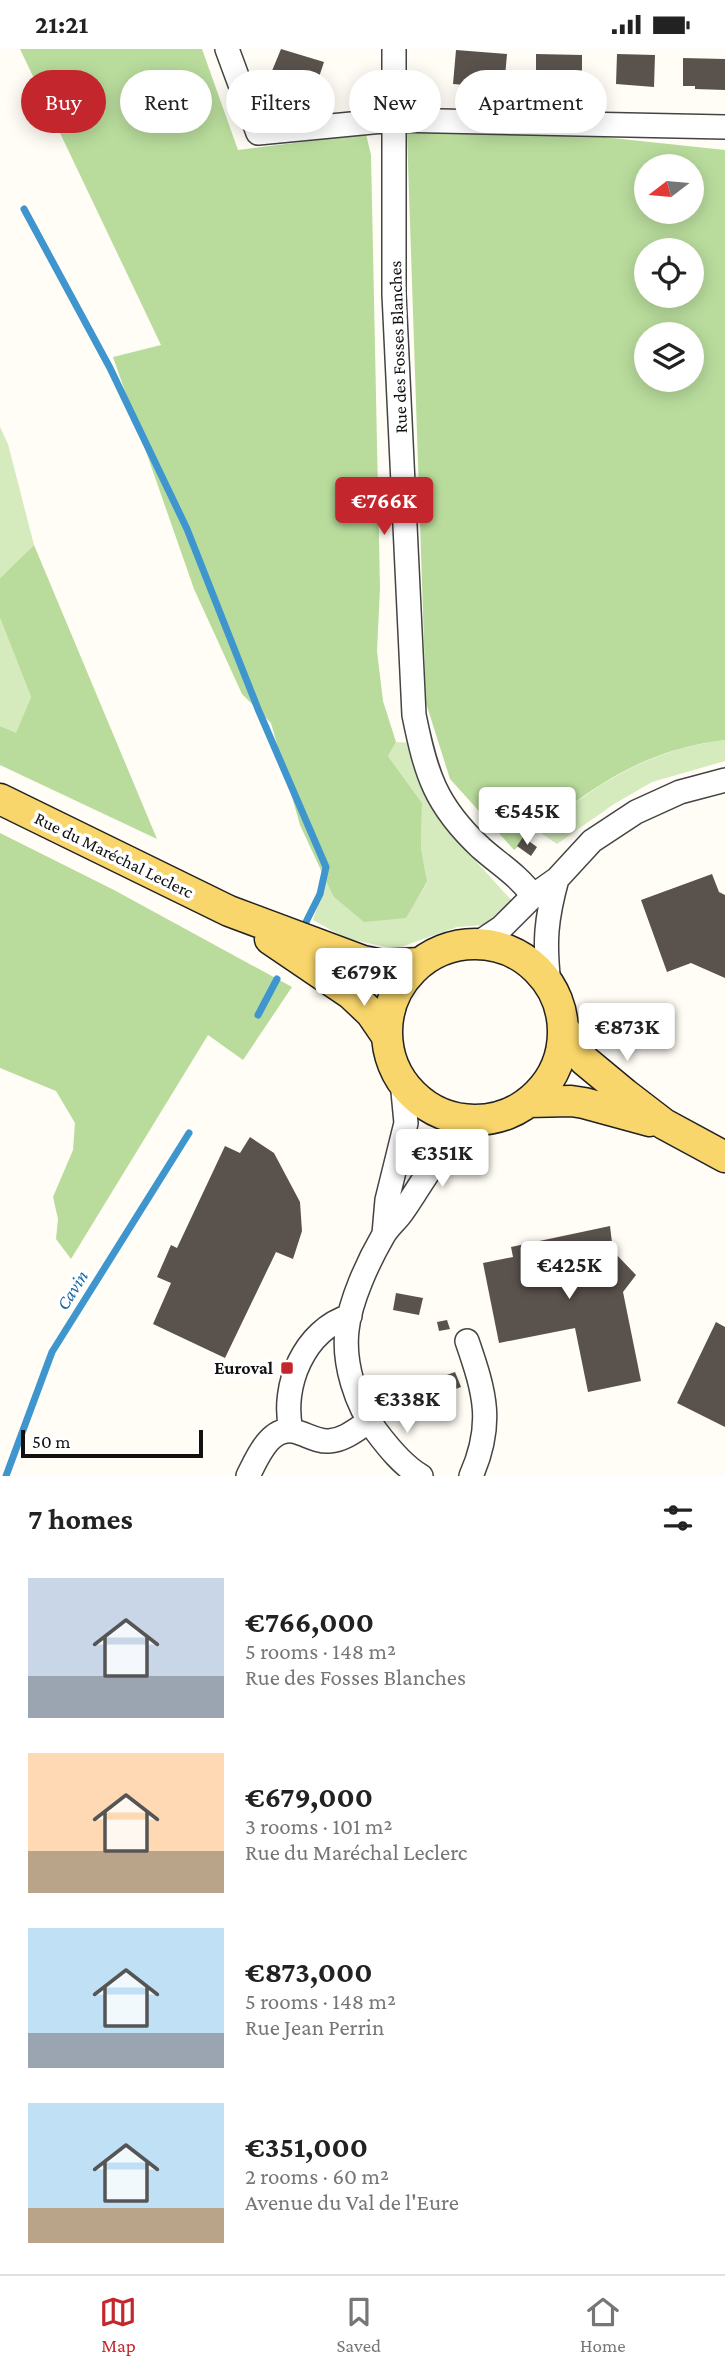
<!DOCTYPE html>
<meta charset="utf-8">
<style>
:root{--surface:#fff;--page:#f6f6f6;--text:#222;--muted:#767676;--line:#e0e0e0;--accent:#c4262e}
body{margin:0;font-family:"Crimson Pro",serif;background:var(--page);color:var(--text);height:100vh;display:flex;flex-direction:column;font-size:26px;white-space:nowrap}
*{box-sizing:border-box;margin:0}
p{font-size:23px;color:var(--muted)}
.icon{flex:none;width:38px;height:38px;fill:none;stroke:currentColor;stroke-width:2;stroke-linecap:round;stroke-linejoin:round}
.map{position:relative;height:1427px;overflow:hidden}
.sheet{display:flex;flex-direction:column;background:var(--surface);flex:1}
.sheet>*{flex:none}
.hud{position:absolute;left:21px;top:21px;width:684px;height:63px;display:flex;gap:14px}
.needle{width:46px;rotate:254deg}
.buttons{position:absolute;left:634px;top:105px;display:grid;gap:14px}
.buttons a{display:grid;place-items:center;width:70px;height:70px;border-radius:50%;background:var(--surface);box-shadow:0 4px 18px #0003;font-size:35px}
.scale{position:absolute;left:21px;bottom:18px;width:182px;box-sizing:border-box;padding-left:7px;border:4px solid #111;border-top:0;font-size:19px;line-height:24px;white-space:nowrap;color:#111;-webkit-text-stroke:5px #fff;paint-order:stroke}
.price{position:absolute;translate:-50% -60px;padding:0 16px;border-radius:7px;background:#fff;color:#222;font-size:23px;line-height:46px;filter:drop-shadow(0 2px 4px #0008)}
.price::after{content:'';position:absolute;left:50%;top:42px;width:21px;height:16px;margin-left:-10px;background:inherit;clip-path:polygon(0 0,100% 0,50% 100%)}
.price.current{background:var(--accent);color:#fff}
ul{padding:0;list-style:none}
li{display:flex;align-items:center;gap:21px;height:175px;padding:0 28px}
li span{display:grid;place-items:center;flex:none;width:196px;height:140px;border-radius:0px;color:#555}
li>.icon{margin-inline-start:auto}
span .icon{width:84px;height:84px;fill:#fffc;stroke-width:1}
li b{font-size:30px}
h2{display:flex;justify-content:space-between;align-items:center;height:84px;padding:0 28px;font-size:30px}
.tag{padding:0 24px;border-radius:32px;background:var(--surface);box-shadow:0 4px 18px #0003;font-size:24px;line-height:63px}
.tag.current{background:var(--accent);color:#fff}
.status{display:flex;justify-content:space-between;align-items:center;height:49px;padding:0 35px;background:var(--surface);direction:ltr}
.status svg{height:19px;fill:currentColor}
.menu{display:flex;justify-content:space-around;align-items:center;height:98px;border-top:2px solid var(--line);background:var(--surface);font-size:19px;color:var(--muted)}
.menu a{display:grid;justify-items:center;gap:4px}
.menu .current{color:var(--accent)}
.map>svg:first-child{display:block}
.green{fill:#d5ebbd}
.forest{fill:#b9dc9c;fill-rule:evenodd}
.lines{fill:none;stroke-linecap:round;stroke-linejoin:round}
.stream{stroke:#3f96cf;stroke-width:7}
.building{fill:#5a524d}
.minor-casing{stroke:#444;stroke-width:26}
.major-casing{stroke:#222;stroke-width:33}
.minor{stroke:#fff;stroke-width:23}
.major{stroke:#f9d66b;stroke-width:30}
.poi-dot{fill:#c4262e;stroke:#fff;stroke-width:2.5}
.labels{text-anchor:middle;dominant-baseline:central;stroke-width:7;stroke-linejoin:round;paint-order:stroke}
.street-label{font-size:18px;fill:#111;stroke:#fff}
.poi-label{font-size:18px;font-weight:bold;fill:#111;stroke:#fff;text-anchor:end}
.water-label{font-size:19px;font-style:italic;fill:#1768a6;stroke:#fff}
</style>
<div class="status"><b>21:21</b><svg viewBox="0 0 49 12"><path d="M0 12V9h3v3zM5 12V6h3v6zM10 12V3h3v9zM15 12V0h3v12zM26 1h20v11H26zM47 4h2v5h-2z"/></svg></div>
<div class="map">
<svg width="725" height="1427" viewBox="0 0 725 1427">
<rect width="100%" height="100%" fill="#fffdf5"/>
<path class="green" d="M0,378L8,395L34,496L0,529Z
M0,569L31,648L16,685L0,677Z
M725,691V712L652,733L614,755L557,795L538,782C599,734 646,701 725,691Z
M396,693L412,694L428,747L443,776L512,852L484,876L457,878L395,900L345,889L313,871L326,832L333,847L405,869L427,834L421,799L422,754L388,707Z"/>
<path class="forest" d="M20,0H202L238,101L366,85L371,106L380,539L377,602L383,652L396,693L388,707L422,754L421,799L427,833L406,869L364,873L333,847L300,776L271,674L242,645L194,540L113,308L161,296Z
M556,83L725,101V691C633,702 583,746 514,801L450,730L426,654L407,84ZM646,117H691V163H646ZM646,201H691V247H646ZM646,285H691V331H646Z
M34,496L157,790L0,716V677L16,684L31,648L0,569V529Z
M0,784L114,841L292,938L243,1011L208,986L71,1210L56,1190L58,1170L53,1148L73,1101L75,1074L56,1042L0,1019Z"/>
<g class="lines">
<path class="stream" d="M24,160L110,319L187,480L258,660L326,818L320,845L306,873
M258,966L277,930
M6,1427L52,1303L189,1084"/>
</g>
<path class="building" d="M281,0L324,13L314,43L284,34L282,39L267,34Z
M456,1L507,5L504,39L453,35Z
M536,5L582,6V37L536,35Z
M617,5L655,6L654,38L616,35Z
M683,9L725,10V41L695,40V37H683Z
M523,788L537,798L531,807L517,797Z
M712,825L719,843L725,846V929L691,914L667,923L641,851Z
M250,1088L274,1104L300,1153L302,1182L293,1210L276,1203L225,1309L153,1275L171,1234L157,1228L171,1196L177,1199L225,1097L240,1104Z
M610,1177L613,1202L636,1226L623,1243L641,1332L588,1343L575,1279L499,1294L483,1214L513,1208L511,1198Z
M396,1244L423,1249L419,1266L393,1261Z
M447,1271L450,1280L439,1282L437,1273Z
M716,1273L725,1278V1378L677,1354Z
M455,1323L461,1338L425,1351L419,1336Z"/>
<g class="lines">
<g class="minor-casing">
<path id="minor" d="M227,0L258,84L393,71L725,78
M394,0V245L414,666C426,725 435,756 481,799C499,815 519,827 533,847
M478,894L502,878L533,847L557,830L592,792L636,763L680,743L725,731
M549,935C544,893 546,870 557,830
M384,1185L387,1151L406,1074L402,1032
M467,1292C485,1344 494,1375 471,1427
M291,1381C281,1337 304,1281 350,1267
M248,1427C257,1409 271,1374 297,1383C307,1386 319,1393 329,1392C344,1391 356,1381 368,1373
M421,1427C403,1417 388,1398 376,1382C356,1356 343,1314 347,1281C350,1252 368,1213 383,1187C388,1178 397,1171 403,1162C429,1125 440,1094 483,1072"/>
</g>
<g class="major-casing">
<path id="major" d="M0,750L229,862L363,912L382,916L420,914
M270,890L351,945L371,964L386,986
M387 983a88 88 0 1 1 176 0a88 88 0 1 1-176 0Z
M563,978L584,1011L625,1045L664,1075L725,1108
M528,1053L571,1052L584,1054L650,1072"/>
</g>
<use href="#minor" class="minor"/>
<use href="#major" class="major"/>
</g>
<rect class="poi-dot" x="280" y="1312" width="14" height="14" rx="3.5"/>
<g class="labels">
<g class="street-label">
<text transform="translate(398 298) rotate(-92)">Rue des Fosses Blanches</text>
<text transform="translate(114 806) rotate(26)">Rue du Maréchal Leclerc</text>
</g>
<g class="poi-label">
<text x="273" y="1319">Euroval</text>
</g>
<g class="water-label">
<text transform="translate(72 1241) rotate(-58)">Cavin</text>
</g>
</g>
</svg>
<div class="buttons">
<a><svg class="needle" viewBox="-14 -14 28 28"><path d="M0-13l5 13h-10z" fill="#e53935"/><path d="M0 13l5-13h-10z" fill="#767676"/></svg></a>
<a><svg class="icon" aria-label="locate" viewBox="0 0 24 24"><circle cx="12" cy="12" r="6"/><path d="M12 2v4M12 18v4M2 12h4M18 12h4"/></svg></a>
<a><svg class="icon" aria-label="layers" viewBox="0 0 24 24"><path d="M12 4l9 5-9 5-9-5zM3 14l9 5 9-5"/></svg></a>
</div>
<div class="scale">50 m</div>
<b class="price current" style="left:384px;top:488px">€766K</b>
<b class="price" style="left:527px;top:798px">€545K</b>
<b class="price" style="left:364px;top:959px">€679K</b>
<b class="price" style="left:627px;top:1014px">€873K</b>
<b class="price" style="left:442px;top:1140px">€351K</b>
<b class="price" style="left:569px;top:1252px">€425K</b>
<b class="price" style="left:407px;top:1386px">€338K</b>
<div class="hud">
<a class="tag current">Buy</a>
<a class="tag">Rent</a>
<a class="tag">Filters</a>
<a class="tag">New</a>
<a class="tag">Apartment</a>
</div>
</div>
<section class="sheet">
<h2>7 homes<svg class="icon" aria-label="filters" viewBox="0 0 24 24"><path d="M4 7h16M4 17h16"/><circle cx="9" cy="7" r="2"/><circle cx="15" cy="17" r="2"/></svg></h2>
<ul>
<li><span style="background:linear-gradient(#c9d6e8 70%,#9aa5b1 0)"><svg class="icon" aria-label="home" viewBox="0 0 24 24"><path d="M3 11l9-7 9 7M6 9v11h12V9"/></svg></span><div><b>€766,000</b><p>5 rooms · 148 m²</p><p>Rue des Fosses Blanches</p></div></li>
<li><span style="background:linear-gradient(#ffd9b3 70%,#b9a48a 0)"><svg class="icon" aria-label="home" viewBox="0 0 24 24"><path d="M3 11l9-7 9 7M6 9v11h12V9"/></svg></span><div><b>€679,000</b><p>3 rooms · 101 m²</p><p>Rue du Maréchal Leclerc</p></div></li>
<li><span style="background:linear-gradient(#bfe0f5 75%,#9aa5b1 0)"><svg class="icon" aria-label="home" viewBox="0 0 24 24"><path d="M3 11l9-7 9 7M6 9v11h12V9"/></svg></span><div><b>€873,000</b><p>5 rooms · 148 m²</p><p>Rue Jean Perrin</p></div></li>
<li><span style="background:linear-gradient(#bfe0f5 75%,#b9a48a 0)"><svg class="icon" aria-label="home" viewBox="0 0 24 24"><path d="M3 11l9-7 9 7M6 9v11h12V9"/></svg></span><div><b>€351,000</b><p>2 rooms · 60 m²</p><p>Avenue du Val de l'Eure</p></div></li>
</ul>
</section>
<nav class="menu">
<a class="current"><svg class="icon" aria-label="map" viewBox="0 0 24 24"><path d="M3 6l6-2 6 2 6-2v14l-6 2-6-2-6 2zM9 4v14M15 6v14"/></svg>Map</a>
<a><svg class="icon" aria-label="saved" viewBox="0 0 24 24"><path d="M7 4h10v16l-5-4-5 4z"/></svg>Saved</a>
<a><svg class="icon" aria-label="home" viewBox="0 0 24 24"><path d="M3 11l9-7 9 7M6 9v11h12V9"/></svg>Home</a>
</nav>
